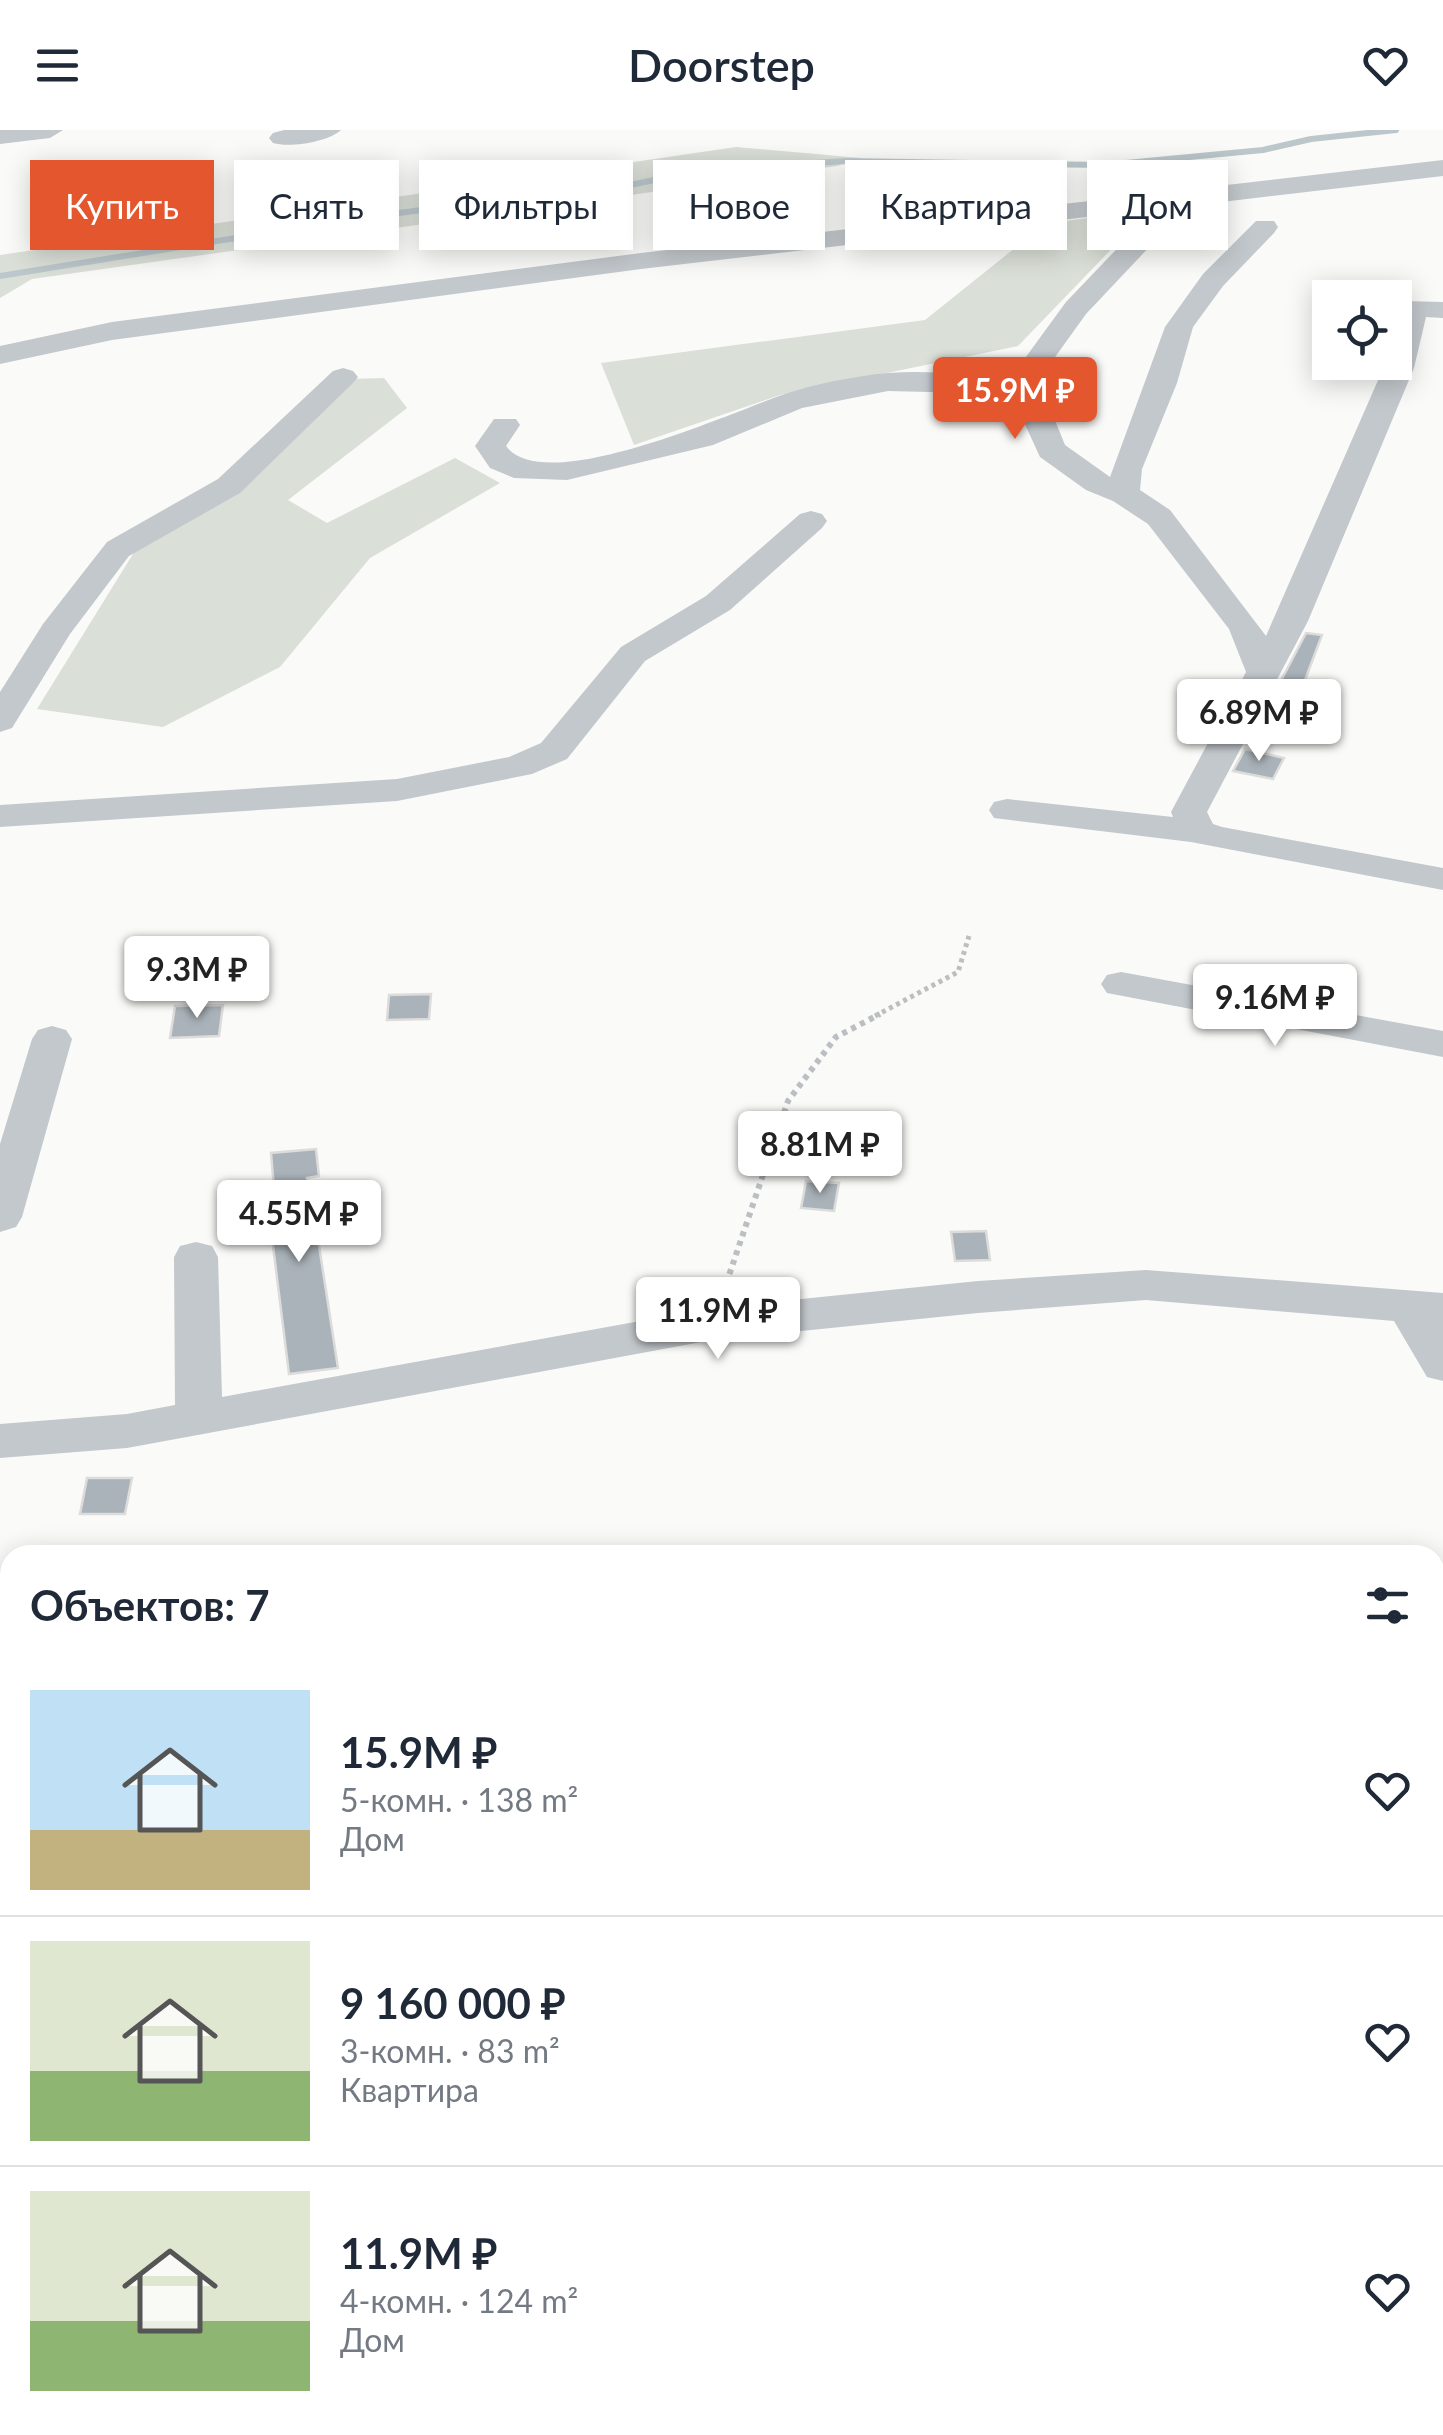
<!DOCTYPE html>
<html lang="ru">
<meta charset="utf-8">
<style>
:root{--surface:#fff;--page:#f2f2f3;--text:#1f2937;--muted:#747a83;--line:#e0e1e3;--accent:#e4572e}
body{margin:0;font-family:Lato,sans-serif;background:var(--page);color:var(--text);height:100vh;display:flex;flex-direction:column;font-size:38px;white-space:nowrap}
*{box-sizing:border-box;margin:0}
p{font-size:32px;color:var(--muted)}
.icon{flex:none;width:55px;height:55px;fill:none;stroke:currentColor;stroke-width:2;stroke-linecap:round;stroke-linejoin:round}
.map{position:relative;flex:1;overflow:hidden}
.details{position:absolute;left:0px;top:1415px;width:1445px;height:890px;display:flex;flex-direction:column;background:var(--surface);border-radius:30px 30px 0 0;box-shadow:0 5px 25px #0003}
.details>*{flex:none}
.guide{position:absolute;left:30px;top:30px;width:1385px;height:90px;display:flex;gap:20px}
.fabs{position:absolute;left:1312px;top:150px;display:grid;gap:20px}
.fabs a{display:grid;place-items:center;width:100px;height:100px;border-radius:0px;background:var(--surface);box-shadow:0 5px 25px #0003;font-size:50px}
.price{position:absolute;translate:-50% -85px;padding:0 22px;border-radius:10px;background:#fff;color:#222;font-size:32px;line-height:65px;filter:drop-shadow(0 2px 5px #0008)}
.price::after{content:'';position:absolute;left:50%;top:60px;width:30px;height:22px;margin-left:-15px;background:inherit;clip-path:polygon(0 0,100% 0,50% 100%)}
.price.active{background:var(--accent);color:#fff}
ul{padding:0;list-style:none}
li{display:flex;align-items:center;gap:30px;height:250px;padding:0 30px}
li+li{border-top:2px solid var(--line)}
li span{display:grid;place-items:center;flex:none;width:280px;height:200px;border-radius:0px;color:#555}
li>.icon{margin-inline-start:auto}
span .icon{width:120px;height:120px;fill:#fffc;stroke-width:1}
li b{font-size:42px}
h2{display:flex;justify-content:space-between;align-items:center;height:120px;padding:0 30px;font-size:42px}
.pill{padding:0 35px;border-radius:0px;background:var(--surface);box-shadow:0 5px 25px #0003;font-size:35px;line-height:90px}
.pill.active{background:var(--accent);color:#fff}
header{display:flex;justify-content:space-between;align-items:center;height:130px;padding:0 30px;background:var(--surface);font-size:45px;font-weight:600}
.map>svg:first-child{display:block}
.green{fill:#dadfd7}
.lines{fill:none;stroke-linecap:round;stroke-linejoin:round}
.stream{stroke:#bbc7cb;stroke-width:6}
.building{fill:#aab3b9;stroke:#dcdcda;stroke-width:2.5}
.path-far1{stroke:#bbbfc2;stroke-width:5;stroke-dasharray:4 4;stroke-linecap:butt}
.path{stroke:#bbbfc2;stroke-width:6;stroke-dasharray:5 5;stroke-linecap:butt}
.minor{fill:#c3c8cc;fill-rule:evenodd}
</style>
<header><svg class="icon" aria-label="menu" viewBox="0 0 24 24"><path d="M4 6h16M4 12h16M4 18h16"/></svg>Doorstep<svg class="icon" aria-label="heart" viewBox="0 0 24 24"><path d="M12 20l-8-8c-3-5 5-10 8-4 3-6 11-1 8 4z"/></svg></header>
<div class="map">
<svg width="1443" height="2305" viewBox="0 0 1443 2305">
<rect width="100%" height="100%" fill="#fafaf8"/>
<path class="green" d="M736,17L861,28L837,36L32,149L0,168V125Z
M1150,79L1018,216L780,265L634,315L601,233L925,190L1045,94Z
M384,248L407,278L288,370L327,393L455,328L500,353L370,428L280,537L163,597L37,579L136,419L350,249Z
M1197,2295H1432L1443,2297V2305H1197Z"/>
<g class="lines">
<path class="stream" d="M0,146L348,90L597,56H625L699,41L844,31L1105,35L1263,20L1311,9L1396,0"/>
</g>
<path class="building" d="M1306,503L1322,505L1299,566L1275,562Z
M1245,619L1284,628L1273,649L1233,641Z
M431,864L429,889L387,890L389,865Z
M223,875L219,906L170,908L175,876Z
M316,1019L319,1046L307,1048L312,1109H318L338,1238L289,1244L271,1100L264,1101L262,1072L275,1071L271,1023Z
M806,1051L839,1053L834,1081L801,1078Z
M986,1101L990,1130L955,1131L951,1102Z
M87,1348H132L125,1384H80Z"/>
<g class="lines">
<path class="path-far1" d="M875,886L958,842L969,806"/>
<path class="path" d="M723,1163L788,971L836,907L880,884"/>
<path class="minor" d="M0,0H63L50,8L0,14Z
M284,0H341C328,12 290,18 273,13L269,8L273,3Z
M1443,30V46L1188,76L1086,184L1035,255L1048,273L1065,315L1110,347L1165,197L1203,144L1256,91H1274L1278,97L1274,103L1223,156L1193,197L1177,253L1142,339L1140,360L1170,380L1266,506L1386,232H1395C1395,211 1393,190 1404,171L1443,172V188L1426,187L1414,238L1308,491L1207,682L1213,694L1222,697L1443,738V760L1191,712L994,688L989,680L994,672L1007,669L1173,687L1171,682L1246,542L1229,499L1148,394L1113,371L1086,360L1040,327L1011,264L888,261L802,278L713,315L567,350L514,348L490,338L475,316L494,289H516L520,295L506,316C544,368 732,282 782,265C814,254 855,246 888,243C928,240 971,245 1012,246L1066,172L1155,79L641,139L112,210L0,234V216L112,192L641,123Z
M343,238L353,241L358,247L353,253L240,363L129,426L70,504L12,598L0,602V562L43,494L107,412L218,349L333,241Z
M811,381L822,384L827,391L822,398L730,480L645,531L567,629L532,644L397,671L0,697V675L397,649L509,627L541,613L621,517L706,466L800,384Z
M1121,842L1443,901V927L1107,863L1101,854L1107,845Z
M52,896L66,900L72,909L22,1087L16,1097L0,1102V1014L32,909L38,900Z
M196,1112L212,1116L218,1127L222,1267L712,1178L978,1151L1146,1140L1443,1163V1251L1427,1247L1394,1191L1146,1170L978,1183L712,1210L127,1318L0,1328V1294L127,1284L175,1275L174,1127L180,1116Z
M1435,1710L1443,1711V1757L1435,1756Z
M1435,2005L1443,2006V2060L1435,2059Z
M10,2265V2295H47L46,2305H0V2269Z
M864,2295H928L927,2305H863Z"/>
</g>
</svg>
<div class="fabs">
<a><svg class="icon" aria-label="locate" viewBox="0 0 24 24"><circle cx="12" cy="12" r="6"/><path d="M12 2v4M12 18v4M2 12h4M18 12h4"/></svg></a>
</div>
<b class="price active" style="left:1015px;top:312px">15.9M ₽</b>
<b class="price" style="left:1259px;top:634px">6.89M ₽</b>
<b class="price" style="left:197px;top:891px">9.3M ₽</b>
<b class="price" style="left:1275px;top:919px">9.16M ₽</b>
<b class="price" style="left:820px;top:1066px">8.81M ₽</b>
<b class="price" style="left:299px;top:1135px">4.55M ₽</b>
<b class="price" style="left:718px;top:1232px">11.9M ₽</b>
<div class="guide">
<a class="pill active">Купить</a>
<a class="pill">Снять</a>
<a class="pill">Фильтры</a>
<a class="pill">Новое</a>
<a class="pill">Квартира</a>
<a class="pill">Дом</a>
</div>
<section class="details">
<h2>Объектов: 7<svg class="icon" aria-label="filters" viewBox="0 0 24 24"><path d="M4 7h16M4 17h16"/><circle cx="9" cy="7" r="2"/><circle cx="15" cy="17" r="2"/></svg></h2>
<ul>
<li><span style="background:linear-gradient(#bfe0f5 70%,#c2b280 0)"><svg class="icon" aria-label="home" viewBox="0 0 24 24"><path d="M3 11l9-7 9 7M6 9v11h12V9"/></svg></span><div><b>15.9M ₽</b><p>5-комн. · 138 m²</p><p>Дом</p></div><svg class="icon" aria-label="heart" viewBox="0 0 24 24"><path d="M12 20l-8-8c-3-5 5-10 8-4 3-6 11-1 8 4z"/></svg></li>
<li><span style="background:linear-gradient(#dfe7d0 65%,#8fb573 0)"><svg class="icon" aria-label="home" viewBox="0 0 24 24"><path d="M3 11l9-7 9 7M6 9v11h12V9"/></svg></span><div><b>9 160 000 ₽</b><p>3-комн. · 83 m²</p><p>Квартира</p></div><svg class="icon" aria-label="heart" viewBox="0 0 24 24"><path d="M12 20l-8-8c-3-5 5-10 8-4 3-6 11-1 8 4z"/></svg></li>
<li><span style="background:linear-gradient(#dfe7d0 65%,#8fb573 0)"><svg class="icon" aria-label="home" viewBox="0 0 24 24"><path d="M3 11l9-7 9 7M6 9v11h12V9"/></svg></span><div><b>11.9M ₽</b><p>4-комн. · 124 m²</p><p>Дом</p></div><svg class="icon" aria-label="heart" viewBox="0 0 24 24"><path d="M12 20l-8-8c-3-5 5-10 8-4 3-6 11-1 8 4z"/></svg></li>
</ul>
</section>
</div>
